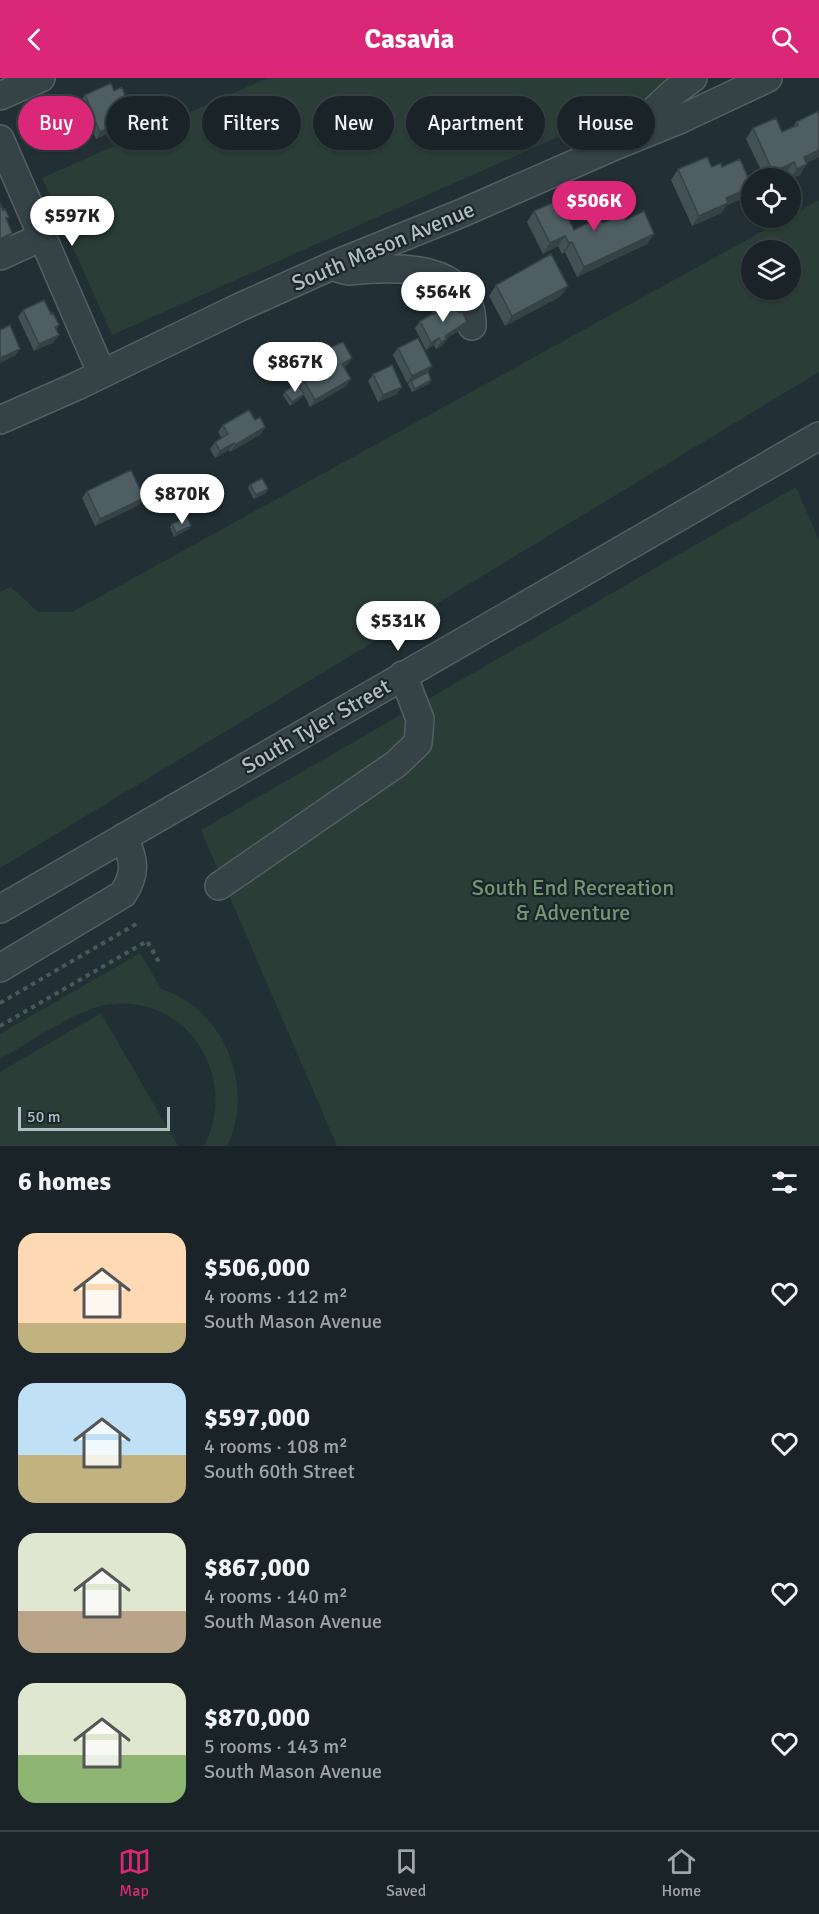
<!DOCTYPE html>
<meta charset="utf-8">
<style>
:root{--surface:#1a2428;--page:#232c30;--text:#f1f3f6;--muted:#9fa4a8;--line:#384145;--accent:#db2777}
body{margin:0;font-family:Signika,sans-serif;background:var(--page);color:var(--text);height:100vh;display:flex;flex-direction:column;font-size:22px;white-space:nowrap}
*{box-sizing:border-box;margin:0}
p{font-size:20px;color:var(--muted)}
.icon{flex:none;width:33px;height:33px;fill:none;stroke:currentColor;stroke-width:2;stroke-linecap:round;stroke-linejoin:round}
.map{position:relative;height:1068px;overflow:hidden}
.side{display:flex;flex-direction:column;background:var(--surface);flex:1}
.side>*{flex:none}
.top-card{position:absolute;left:18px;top:18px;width:783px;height:54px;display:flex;gap:12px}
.controls{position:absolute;left:741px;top:90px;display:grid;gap:12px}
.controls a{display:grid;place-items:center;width:60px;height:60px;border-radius:50%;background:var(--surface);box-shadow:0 2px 4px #0004,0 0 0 2px var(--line);font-size:30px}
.scale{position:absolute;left:18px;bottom:15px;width:152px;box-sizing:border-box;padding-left:6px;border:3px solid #b0bdc2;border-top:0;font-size:16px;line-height:21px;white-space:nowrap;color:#b0bdc2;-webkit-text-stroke:4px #1b262a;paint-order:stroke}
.price{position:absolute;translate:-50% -51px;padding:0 14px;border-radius:21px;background:#fff;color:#222;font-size:20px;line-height:39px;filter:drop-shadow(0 2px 3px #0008)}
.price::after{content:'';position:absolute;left:50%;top:36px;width:18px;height:14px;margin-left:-9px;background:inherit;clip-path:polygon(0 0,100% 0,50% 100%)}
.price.active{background:var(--accent);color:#fff}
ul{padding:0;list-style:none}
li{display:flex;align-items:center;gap:18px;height:150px;padding:0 18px}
li span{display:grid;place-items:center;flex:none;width:168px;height:120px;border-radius:18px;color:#555}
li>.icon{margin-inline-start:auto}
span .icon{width:72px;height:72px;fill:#fffc;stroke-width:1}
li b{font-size:26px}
h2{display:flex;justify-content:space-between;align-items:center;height:72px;padding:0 18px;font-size:26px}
.tag{padding:0 21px;border-radius:27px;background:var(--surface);box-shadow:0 2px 4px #0004,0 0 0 2px var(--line);font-size:21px;line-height:54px}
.tag.active{background:var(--accent);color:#fff}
header{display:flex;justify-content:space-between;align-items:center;height:78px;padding:0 18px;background:var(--accent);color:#fff;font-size:27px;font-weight:700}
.tab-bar{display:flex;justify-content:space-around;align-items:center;height:84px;border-top:2px solid var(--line);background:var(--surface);font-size:16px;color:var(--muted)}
.tab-bar a{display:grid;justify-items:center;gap:3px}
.tab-bar .active{color:var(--accent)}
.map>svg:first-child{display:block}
.green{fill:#2a3d36;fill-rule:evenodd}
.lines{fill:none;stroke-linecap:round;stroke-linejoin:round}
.minor-casing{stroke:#535f63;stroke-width:30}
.path{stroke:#485956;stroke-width:4;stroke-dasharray:4.5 4.5;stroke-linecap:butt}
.minor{stroke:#354246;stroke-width:27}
.wall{fill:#435155}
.shaded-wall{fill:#374245}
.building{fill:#4e5e63;stroke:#374245;stroke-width:1.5}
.labels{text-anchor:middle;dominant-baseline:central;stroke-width:4.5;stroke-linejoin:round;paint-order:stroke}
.street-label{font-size:22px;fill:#b0bdc2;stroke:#1b262a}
.park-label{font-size:22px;fill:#759671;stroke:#1b262a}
</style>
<header><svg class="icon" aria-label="back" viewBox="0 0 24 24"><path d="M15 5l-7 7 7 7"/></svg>Casavia<svg class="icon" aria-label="search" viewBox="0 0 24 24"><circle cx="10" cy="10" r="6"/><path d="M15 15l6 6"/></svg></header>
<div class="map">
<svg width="819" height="1068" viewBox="0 0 819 1068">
<rect width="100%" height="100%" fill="#223035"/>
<path class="green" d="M267,0H691L112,257L42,100Z
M819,122V294L0,790V514L11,509L38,534H72ZM752,172H790V212H752Z
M796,409L819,462V1068H337L201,752Z
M140,875L161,911C224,930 256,1010 227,1068H204C241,998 185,913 105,927C76,932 27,966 0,981V956Z
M101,935L178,1068H0V994Z"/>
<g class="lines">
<g class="minor-casing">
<path id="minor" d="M0,18L41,0
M628,56L674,14L693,0
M0,61L102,296
M0,178L42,159
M340,191L348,193C393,189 473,183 472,248
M0,342L77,308L240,229L336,186L462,135L617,67L681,41L768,0
M219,808L396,686L418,665L420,641L403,597
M0,831L819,358
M0,890L123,816C137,795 134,781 124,759"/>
</g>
<path class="path" d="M0,925L136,846
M0,948L147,863L159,884"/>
<use href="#minor" class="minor"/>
</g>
<path class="wall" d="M114,13L122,23L128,37L117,51L96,61L92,51L85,55L80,43L85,36L80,24L85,17Z
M819,33V79L806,85L800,97L790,101L787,94L773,100H765L746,61L753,50L782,54L793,49L796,44Z
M712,89H722L752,107V110L745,119L727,127L721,135L692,148L671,102L678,91Z
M534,133L574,152L603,145L626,142L654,156L647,166L577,199L565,174L562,176L558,168L543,176L527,144Z
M496,207L561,218L505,248L489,218Z
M435,231L459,235L467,244L462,251L446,260L442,268L436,271L434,267L426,272L415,250L420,243L430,238Z
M23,232L51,236L59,247L56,251L59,257L54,264L34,273L18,239Z
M398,270L432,288L428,294L431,302L429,306L412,314L408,306L410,304L407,305L393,277Z
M323,273L352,280L347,287L343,289L351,301L346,308L310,329L304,317L302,319L290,328L283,317L285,314L297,305L292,297L297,290L321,276Z
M373,296L397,316L378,324L368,303Z
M255,342L265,349L261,356L230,374L229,372L215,380L210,371L215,364L222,360L218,354L223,347Z
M250,407L268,411L266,415L254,421L248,410Z
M87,413L144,420L139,427L95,448L82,420Z
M172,446L191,448L189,451L174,459L170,449Z"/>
<path class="shaded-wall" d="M128,37L117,51L96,61L100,54L121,40Z
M96,45L92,51L85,55L90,48Z
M819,72V79L797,90L804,79Z
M794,84L787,94L773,100H769L773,94Z
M807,86L800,97L790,101L797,91Z
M752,109L745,119L727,127L721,135L692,148L699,138L726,120Z
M12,155L8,162L0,165V161Z
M654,156L647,166L577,199L584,189Z
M565,158L558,168L543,176L550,165Z
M572,164L565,174L562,176L569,165Z
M568,208L561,218L505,248L512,238Z
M467,244L462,251L440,264L445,258Z
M59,257L54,264L34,273L39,266Z
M439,260L434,267L426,272L431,265Z
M447,261L442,268L436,271L441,264Z
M20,271L15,278L0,285V280Z
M352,280L347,287L337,293L342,286Z
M432,288L427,295L407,305L412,298Z
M351,301L346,308L310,329L315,322Z
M431,302L429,306L412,314L415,311Z
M402,309L397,316L378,324L383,317Z
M304,316L302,319L290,328L292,324Z
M265,349L261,356L230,374L235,367Z
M234,365L229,372L215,380L220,373Z
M268,411L266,415L254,421L256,417Z
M144,420L139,427L95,448L100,441Z
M191,448L189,451L174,459L176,455Z"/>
<path class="building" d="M111,5L114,13L122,9L125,18L120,20L128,37L121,40L122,44L100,54L96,45L90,48L84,36L92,33L85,17Z
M819,33V72L804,79L807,86L797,91L794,84L773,94L753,50L776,40L782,54L798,47L796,44Z
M707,79L712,89L721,85L722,89L740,81L752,109L726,120L728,125L699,138L678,91Z
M559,122L574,152L600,139L603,145L623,135L626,142L644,133L654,156L584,189L572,164L569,165L565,158L550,165L534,133Z
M0,125L3,132L5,131L9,139L6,140L12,155L0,161Z
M551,176L568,208L512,238L496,207Z
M44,222L51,236L53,235L59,247L55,249L59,257L39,266L23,232Z
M454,225L459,235L462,233L467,244L445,258L447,261L441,264L439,260L431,265L420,243L437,234L435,231L439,229L441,232Z
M10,247L20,271L0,280V252Z
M418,260L432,288L412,298L398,270Z
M343,264L352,280L342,286L351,301L315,322L297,290L324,274L323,273Z
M392,287L402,309L383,317L373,296Z
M428,294L431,302L415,311L411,303Z
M297,305L304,316L292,324L285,314Z
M249,332L255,342L260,339L265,349L235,367L234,365L220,373L215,364L228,356L223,347Z
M131,392L144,420L100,441L87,413Z
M262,400L268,411L256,417L250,407Z
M187,439L191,448L176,455L172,446Z"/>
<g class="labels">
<g class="street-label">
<text transform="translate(383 168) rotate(-23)">South Mason Avenue</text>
<text transform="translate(316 648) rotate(-30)">South Tyler Street</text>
</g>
<g class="park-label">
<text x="573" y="809">South End Recreation<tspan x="573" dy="25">&amp; Adventure</tspan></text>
</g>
</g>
</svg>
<div class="controls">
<a><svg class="icon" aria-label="locate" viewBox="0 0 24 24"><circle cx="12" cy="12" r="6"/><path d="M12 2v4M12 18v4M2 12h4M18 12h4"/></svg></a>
<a><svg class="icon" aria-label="layers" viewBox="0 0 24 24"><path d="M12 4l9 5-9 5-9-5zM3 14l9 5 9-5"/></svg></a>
</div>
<div class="scale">50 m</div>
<b class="price active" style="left:594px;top:154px">$506K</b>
<b class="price" style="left:72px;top:169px">$597K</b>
<b class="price" style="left:443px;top:245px">$564K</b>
<b class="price" style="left:295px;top:315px">$867K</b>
<b class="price" style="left:182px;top:447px">$870K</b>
<b class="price" style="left:398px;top:574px">$531K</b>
<div class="top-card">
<a class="tag active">Buy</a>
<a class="tag">Rent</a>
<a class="tag">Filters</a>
<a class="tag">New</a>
<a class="tag">Apartment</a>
<a class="tag">House</a>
</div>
</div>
<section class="side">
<h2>6 homes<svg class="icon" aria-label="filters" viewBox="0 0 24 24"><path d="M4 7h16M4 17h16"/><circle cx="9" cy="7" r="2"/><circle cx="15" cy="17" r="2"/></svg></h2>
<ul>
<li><span style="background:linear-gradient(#ffd9b3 75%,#c2b280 0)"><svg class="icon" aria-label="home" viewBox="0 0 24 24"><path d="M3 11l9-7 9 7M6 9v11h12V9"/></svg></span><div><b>$506,000</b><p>4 rooms · 112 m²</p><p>South Mason Avenue</p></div><svg class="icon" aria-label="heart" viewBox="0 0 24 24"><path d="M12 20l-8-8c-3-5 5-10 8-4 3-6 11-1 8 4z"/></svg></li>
<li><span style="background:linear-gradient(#bfe0f5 60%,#c2b280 0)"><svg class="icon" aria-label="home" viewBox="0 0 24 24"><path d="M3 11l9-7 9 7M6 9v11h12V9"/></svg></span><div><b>$597,000</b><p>4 rooms · 108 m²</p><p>South 60th Street</p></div><svg class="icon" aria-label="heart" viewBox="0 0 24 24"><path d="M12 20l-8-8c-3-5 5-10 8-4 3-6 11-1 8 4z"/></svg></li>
<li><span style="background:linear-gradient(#dfe7d0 65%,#b9a48a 0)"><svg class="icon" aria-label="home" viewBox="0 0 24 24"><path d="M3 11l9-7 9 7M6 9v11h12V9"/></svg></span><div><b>$867,000</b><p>4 rooms · 140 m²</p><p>South Mason Avenue</p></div><svg class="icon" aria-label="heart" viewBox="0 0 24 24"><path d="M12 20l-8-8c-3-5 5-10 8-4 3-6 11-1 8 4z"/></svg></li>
<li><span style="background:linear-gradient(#dfe7d0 60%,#8fb573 0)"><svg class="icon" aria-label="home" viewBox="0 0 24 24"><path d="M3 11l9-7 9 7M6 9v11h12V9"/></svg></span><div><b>$870,000</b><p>5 rooms · 143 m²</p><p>South Mason Avenue</p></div><svg class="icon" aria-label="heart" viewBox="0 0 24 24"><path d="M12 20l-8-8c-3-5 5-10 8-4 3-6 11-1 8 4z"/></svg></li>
</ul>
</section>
<nav class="tab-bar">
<a class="active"><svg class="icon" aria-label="map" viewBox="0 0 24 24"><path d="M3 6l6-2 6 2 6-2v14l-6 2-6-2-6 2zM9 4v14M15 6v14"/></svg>Map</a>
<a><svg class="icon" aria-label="saved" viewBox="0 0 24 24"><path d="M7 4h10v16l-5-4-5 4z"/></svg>Saved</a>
<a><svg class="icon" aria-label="home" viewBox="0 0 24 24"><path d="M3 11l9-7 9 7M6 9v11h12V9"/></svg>Home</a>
</nav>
